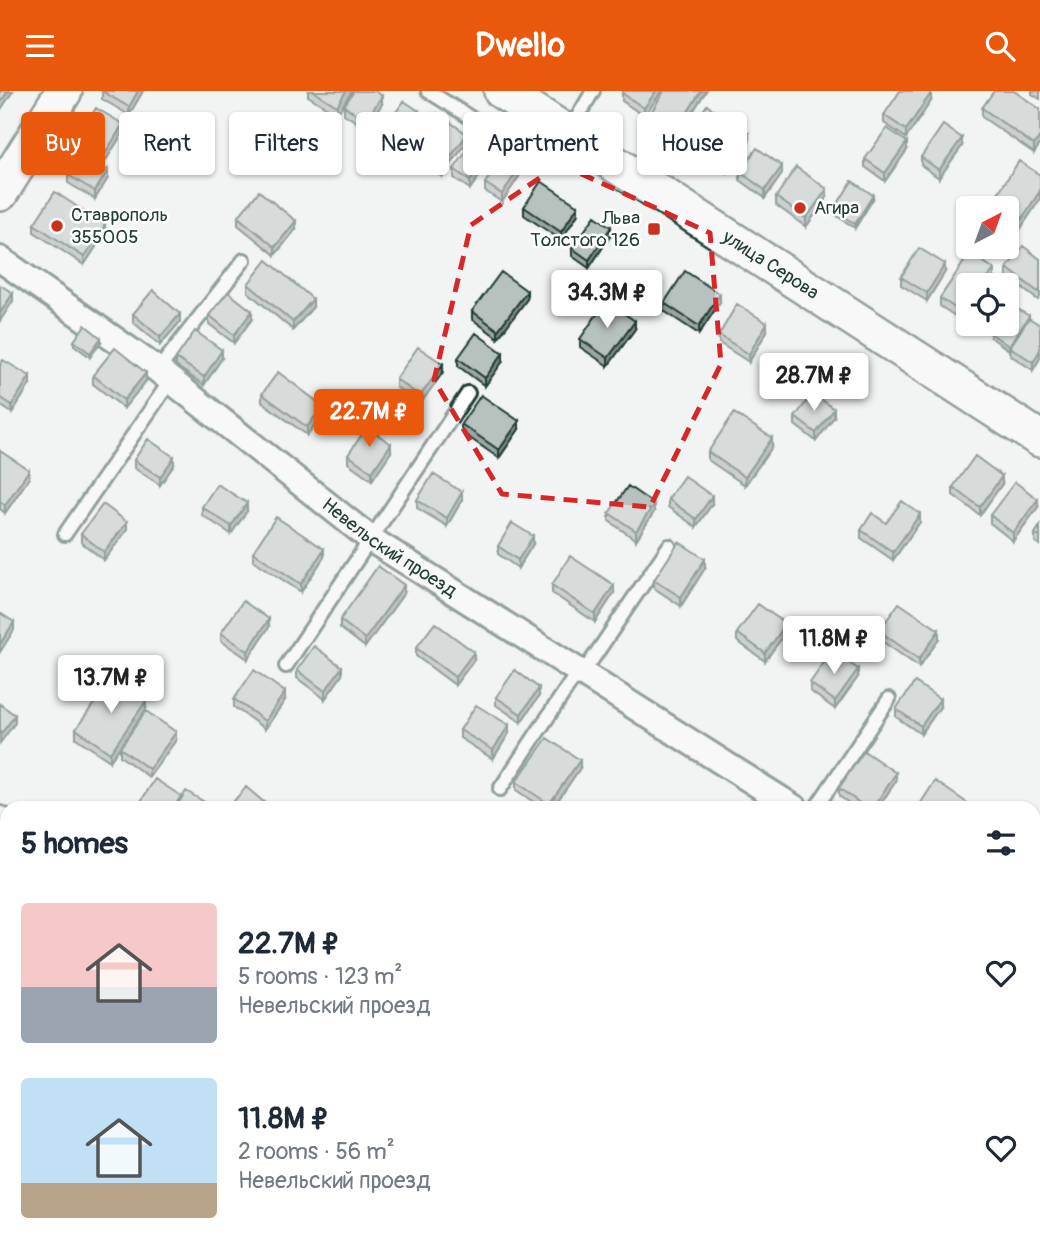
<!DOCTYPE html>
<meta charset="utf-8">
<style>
:root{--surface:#fff;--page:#f2f2f3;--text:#1f2937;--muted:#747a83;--accent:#ea580c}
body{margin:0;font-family:Pangolin,sans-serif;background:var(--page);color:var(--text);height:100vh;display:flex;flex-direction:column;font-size:26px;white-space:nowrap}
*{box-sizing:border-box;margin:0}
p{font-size:23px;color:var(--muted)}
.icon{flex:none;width:38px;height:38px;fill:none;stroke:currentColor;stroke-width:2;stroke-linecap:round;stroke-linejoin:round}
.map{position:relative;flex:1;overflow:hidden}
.sheet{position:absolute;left:0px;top:710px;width:1041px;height:450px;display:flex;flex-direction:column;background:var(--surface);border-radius:21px 21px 0 0;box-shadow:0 2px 5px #0004}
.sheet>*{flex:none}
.banner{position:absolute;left:21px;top:21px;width:999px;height:63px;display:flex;gap:14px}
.needle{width:46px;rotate:41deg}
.fabs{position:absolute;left:956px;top:105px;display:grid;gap:14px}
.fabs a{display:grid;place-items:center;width:63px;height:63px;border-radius:7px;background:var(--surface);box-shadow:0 2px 5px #0004;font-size:35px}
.price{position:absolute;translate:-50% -60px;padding:0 16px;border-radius:7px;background:#fff;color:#222;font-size:23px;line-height:46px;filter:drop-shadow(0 2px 4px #0008)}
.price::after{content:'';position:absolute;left:50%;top:42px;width:21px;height:16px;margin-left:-10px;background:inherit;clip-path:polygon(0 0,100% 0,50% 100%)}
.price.selected{background:var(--accent);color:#fff}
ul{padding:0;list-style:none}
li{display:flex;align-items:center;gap:21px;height:175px;padding:0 21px}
li span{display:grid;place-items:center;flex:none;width:196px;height:140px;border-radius:7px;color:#555}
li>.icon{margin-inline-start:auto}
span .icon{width:84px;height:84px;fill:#fffc;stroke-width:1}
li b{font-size:30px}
h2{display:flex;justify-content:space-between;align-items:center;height:84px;padding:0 21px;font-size:30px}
.chip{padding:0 24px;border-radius:7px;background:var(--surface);box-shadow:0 2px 5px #0004;font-size:24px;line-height:63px}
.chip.selected{background:var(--accent);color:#fff}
header{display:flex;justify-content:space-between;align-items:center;height:91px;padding:0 21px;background:var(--accent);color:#fff;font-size:32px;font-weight:700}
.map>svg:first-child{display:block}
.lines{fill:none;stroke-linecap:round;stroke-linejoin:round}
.service-casing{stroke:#1f3d34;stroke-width:18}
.minor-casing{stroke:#1f3d34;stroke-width:30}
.secondary-casing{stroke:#1f3d34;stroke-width:40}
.service{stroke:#fff;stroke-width:12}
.minor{stroke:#fff;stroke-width:24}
.secondary{stroke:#fff;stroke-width:35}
.wall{fill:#9da6a3;stroke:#1f3d34;stroke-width:2}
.shaded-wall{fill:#808784;stroke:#1f3d34;stroke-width:2}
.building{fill:#b7c1bd;stroke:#1f3d34;stroke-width:2}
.marked{fill:none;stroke:#d62828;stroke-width:5;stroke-dasharray:14 9;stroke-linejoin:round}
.poi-dot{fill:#c8321e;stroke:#fff;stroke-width:2.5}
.labels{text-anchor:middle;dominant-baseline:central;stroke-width:5;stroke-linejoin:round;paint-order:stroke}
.poi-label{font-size:19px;fill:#1f3d34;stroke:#fff;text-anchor:start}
.street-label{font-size:19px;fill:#1f3d34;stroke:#fff}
</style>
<header><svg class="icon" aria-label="menu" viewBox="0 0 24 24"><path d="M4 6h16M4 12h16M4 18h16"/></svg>Dwello<svg class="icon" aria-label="search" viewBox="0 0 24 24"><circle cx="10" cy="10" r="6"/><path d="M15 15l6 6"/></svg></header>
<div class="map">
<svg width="1040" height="1159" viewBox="0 0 1040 1159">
<rect width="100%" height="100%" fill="#f2f3f3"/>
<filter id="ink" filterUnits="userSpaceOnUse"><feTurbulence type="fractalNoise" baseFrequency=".0143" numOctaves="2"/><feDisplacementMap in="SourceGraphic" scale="14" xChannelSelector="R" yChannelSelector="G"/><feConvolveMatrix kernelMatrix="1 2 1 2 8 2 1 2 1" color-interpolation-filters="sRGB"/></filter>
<g filter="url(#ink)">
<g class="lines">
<g class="service-casing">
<path id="service" d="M428,0L498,44L526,51L549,34
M568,42L593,0
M158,279L244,169
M65,443L171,289
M286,575L468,302
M583,582L669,455
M500,698L579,579
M815,718L889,608
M1034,840L1040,831"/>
</g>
<g class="minor-casing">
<g id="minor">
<path id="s1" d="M0,168L158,279L372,449L796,718"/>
<path d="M0,728L7,733"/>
<path d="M1034,873L1040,877"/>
<path d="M0,1028L7,1031"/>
<path d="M232,1153L243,1159"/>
<path d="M669,1153L678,1159"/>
<path d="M643,1159L647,1153"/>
</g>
</g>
<g class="secondary-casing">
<g id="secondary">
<path id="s2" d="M502,0L1040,348"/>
<path d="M0,102L64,0"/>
</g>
</g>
<use href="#service" class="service"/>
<use href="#minor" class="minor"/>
<use href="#secondary" class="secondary"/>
</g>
<path class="wall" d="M102,0H143L129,24L102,8Z
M308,0H352L337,23L308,5Z
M662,0L644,25L622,10V2Z
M706,0L678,44L652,28V20Z
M1032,0H1040V8L1032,3Z
M931,10L906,47L884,32V24Z
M382,13L366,37L344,23V15Z
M982,17L1040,18V53L1034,62L982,26Z
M419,24L399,54L383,43V39Z
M123,41L103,74L77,58V50Z
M686,45L749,51L728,82L686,53Z
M467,51L442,86L412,66V58Z
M962,55L939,87L921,74V66Z
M907,59L885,90L865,76V68Z
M494,64L470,98L454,87V78Z
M522,81L502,111L485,100V92Z
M740,81L782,83L765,107L740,89Z
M68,84L108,87L95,108L68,92Z
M1040,84V108L1019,140L1006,131V117H991V113Z
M776,106H827L806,136L776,114Z
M873,108L855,137L834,123V119Z
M524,116L578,123L561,149L524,124Z
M238,126L296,138L275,164L238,134Z
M34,133L105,142L84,174L34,141Z
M611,144L589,177L572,165V157Z
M970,162L994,178V187L989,194H968V226L964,231L940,215V207Z
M1040,168V206L1038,209L1007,186V177Z
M945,181L927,210L901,194V186Z
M248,193L313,216L293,239L248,201Z
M527,208L498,247L472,228V220Z
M720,211L699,243L664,220V212Z
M133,223L180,231L160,254L133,231Z
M209,224L252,228L234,252L209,233Z
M1029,228L1040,234V267L1033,279L1010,264V257L1009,259L990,246V242Z
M635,238L608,275L580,256V248Z
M767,240L749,271L719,252V244Z
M74,250L101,251L90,266L74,254Z
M176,267H222L204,294L176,275Z
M458,267L503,270L485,295L458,275Z
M0,274L30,293L12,322L0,314Z
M443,281L420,313L396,296V288Z
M93,284L146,290L124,317L93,293Z
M262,303L323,323L307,344L262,311Z
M795,326H834L816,350L795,334Z
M461,333L519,338L499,367L461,341Z
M772,356L745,394L708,369V361Z
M0,360L29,387L5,422L0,418Z
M391,361L372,389L348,372V364Z
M134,369L174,374L160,394L134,377Z
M1002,393L980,424L953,404V396Z
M668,408L712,413L696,436L668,416Z
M417,409H462L447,435L417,417Z
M202,416L247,420L231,443L202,424Z
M1038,416L1013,450L990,432V424Z
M654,421L636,449L609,430V422Z
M920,431L893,469L861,447V439L886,432Z
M1040,435V454L1035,451V443Z
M127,439L104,469L81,451V443Z
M533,453L518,477L498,463V455Z
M253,461L324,466L301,501L253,469Z
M705,477L681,515L654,497V489Z
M552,494L614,502L595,531L552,502Z
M404,502L365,556L340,537V529Z
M269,536L248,568L221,550V542Z
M879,540L939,548L919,576L879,548Z
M786,541L765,570L737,550V542Z
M416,557L474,569L455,594L416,565Z
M297,579L342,584L325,608L297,587Z
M858,586L835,618L810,600V592Z
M539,605L521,631L496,614V606Z
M234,608L285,609L265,638L234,616Z
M940,616L921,643L896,626V618Z
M146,618L110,670L76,647V638Z
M460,639L509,642L493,668L460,647Z
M176,649L149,686L120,665V657Z
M580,677L552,718H544L516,699V691Z
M896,690L877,718H857L839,705V697Z
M0,935L7,936V1009L0,1005Z
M113,1153H163L160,1159H122Z
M990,1153H1020L1016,1159H998Z"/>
<path class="shaded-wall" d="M8,0H13L0,20V12Z
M138,0H143L129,24V16Z
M346,0H352L337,23V15Z
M656,0H662L644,25V17Z
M701,0H706L678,44V36Z
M931,2V10L906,47V39Z
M382,5V13L366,37V29Z
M419,20V24L399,54V50Z
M123,33V41L103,74V66Z
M467,43V51L442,86V78Z
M749,43V51L728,82V73Z
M1040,45V53L1034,62V54Z
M962,47V55L939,87V79Z
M907,51V59L885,90V82Z
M494,56V64L470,98V90Z
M522,73V81L502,111V103Z
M782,75V83L765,107V99Z
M108,79V87L95,108V100Z
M827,98V106L806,136V127Z
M1040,100V108L1019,140V132Z
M873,104V108L855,137V133Z
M578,115V123L561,149V141Z
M296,130V138L275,164V156Z
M105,134V142L84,174V166Z
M611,136V144L589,177V169Z
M945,173V181L927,210V202Z
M994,178V187L989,194H983Z
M527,200V208L498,247V239Z
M13,202V210L0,230V222Z
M720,203V211L699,243V235Z
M313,208V216L293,239V231Z
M968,218V226L964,231V223Z
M252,220V228L234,252V244Z
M180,223V231L160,254V246Z
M1029,225V229L1009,259V255Z
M635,230V238L608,275V267Z
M767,232V240L749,271V263Z
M101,247V251L90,266V262Z
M222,259V267L204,294V286Z
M1040,259V267L1033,279V271Z
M503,262V270L485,295V287Z
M443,273V281L420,313V305Z
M146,282V290L124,317V309Z
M30,285V293L12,322V314Z
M323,315V323L307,344V336Z
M834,318V326L816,350V342Z
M519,330V338L499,367V359Z
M772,347V356L745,394V386Z
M391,353V361L372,389V381Z
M174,366V374L160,394V386Z
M29,379V387L5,422V414Z
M1002,385V393L980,424V416Z
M462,401V409L447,435V427Z
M712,405V413L696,436V428Z
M1038,408V416L1013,450V442Z
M247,412V420L231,443V435Z
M654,413V421L636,449V440Z
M920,423V431L893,469V461Z
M127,431V439L104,469V461Z
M533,445V453L518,477V469Z
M324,458V466L301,501V493Z
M705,468V477L681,515V506Z
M404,494V502L365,556V548Z
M614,494V502L595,531V523Z
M269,528V536L248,568V560Z
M14,531V539L0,561V553Z
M786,533V541L765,570V562Z
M939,539V548L919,576V568Z
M474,561V569L455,594V586Z
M342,576V584L325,608V600Z
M858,578V586L835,618V610Z
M539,597V605L521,631V623Z
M285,601V609L265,638V630Z
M940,608V616L921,643V635Z
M146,610V618L110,670V662Z
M15,624V632L0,652V644Z
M509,634V642L493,668V659Z
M176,641V649L149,686V678Z
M580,669V677L552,718H549V713Z
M896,682V690L877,718H872Z
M1040,768V776L1034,785V777Z
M1040,926V938L1034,946V934Z
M3,1049V1057L0,1064V1056Z
M158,1153H163L160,1159H155Z
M364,1153H370L366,1159H361Z
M1014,1153H1020L1016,1159H1010Z"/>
<path class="building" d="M0,0H8L0,12Z
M102,0H138L129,16Z
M313,0H346L337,15Z
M354,0H375L382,5L366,29L344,15Z
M623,0H656L644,17L622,2Z
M664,0H701L678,36L652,20Z
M900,0H929L931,2L906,39L884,24Z
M994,0H1014L1040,18V45L1034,54L982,17Z
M404,10L419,20L399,50L383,39Z
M707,14L749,43L728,73L686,45Z
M96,17L123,33L103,66L77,50Z
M437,22L467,43L442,78L412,58Z
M943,34L962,47L939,79L921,66Z
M887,37L907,51L885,82L865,68Z
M477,45L494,56L470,90L454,78Z
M757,57L782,75L765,99L740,81Z
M506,62L522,73L502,103L485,92Z
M81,63L108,79L95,100L68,84Z
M1019,70L1040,84V100L1019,132L1006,123V117H998L991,113Z
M796,76L827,98L806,127L776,106Z
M541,90L578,115L561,141L524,116Z
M852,90L873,104L855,133L834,119Z
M259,100L296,130L275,156L238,126Z
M55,101L105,134L84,166L34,133Z
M595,125L611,136L589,169L572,157Z
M1023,155L1040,168V198L1038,201L1007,177Z
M919,157L945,173L927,202L901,186Z
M970,162L994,178L983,194H968V218L964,223L940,207Z
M267,169L313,208L293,231L248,193Z
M685,180L720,203L699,235L664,212Z
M501,181L527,200L498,239L472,220Z
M0,194L13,202L0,222Z
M153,199L180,223L160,246L133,223Z
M228,201L252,220L234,244L209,224Z
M606,210L635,230L608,267L580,248Z
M737,213L767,232L749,263L719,244Z
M1010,213L1029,225L1009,255L990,242L996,233H1006V218Z
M1029,227L1040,234V259L1033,271L1010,256Z
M85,234L101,247L90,262L74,250Z
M195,240L222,259L204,286L176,267Z
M476,242L503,262L485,287L458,267Z
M418,256L443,273L420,305L396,288Z
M115,257L146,282L124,309L93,284Z
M3,269L30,285L12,314L0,306V274Z
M278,281L323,315L307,336L262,303Z
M813,302L834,318L816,342L795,326Z
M481,304L519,330L499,359L461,333Z
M734,322L772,347L745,386L708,361Z
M367,336L391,353L372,381L348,364Z
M148,348L174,366L160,386L134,369Z
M0,360L29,379L5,414L0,410Z
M975,365L1002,385L980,416L953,396Z
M433,383L462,401L447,427L417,409Z
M684,385L712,405L696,428L668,408Z
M1015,391L1038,408L1013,442L990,424Z
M217,393L247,412L231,435L202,416Z
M628,395L654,413L636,440L609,422Z
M902,410L920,423L893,461L861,439L872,422L886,432Z
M103,413L127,431L104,461L81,443Z
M276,426L324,458L301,493L253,461Z
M512,432L533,445L518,469L498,455Z
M1040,435V446L1035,443Z
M679,451L705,468L681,506L654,489Z
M570,465L614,494L595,523L552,494Z
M378,475L404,494L365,548L340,529Z
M243,510L269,528L248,560L221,542Z
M899,512L939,539L919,568L879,540Z
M758,513L786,533L765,562L737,542Z
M0,522L14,531L0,553Z
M435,532L474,561L455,586L416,557Z
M314,555L342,576L325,600L297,579Z
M832,560L858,578L835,610L810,592Z
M254,579L285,601L265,630L234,608Z
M515,579L539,597L521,623L496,606Z
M112,587L146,610L110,662L76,638Z
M915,591L940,608L921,635L896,618Z
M0,613L15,624L0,644Z
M476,614L509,634L493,659L460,639Z
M146,620L176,641L149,678L120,657Z
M547,647L580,669L549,713L516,691Z
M864,660L896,682L872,718H868L839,697Z
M155,688L181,705L173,718H136Z
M935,690L976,718H917Z
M246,696L266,713L262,718H227Z
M186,700L208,713L205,718H175Z
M461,713L468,718H458Z
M1034,747L1040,751V768L1034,777Z
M1034,889L1040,893V926L1034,934Z
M1,933L7,936V1001L0,997V935Z
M126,1153H158L155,1159H136Z
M174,1153H189L199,1159H171Z
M321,1153H364L361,1159H318Z
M554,1153H592L596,1156L594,1159H550Z
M842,1153H847L856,1159H838Z
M1001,1153H1014L1010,1159Z"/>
</g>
<path d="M0 0H1040V1159H0ZM560,73L710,142L721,273L650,416L502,403L434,289L471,134Z" fill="#f2f3f3" fill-opacity=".55" fill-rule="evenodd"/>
<path class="marked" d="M560,73L710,142L721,273L650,416L502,403L434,289L471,134Z"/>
<g class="poi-dot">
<circle cx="800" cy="117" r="7"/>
<circle cx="57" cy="135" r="7"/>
<rect x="647" y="131" width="14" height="14" rx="3.5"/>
</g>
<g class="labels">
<g class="poi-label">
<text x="814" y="117">Агира</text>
<text x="71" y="124">Ставрополь<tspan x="71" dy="22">355005</tspan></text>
<text x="640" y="127" text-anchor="end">Льва<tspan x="640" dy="22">Толстого 126</tspan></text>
</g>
<g class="street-label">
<text stroke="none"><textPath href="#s2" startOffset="320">улица Серова</textPath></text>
<text stroke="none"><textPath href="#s1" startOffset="485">Невельский проезд</textPath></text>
</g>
</g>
</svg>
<div class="fabs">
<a><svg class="needle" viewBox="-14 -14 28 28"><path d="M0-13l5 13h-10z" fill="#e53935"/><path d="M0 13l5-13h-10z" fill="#747a83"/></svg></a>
<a><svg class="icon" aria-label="locate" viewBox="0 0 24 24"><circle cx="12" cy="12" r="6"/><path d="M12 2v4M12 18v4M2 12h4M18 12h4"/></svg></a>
</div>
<b class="price" style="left:607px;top:239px">34.3M ₽</b>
<b class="price" style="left:814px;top:322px">28.7M ₽</b>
<b class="price selected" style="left:369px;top:358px">22.7M ₽</b>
<b class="price" style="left:834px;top:585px">11.8M ₽</b>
<b class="price" style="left:111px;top:624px">13.7M ₽</b>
<div class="banner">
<a class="chip selected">Buy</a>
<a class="chip">Rent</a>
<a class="chip">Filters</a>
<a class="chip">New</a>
<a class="chip">Apartment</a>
<a class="chip">House</a>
</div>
<section class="sheet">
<h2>5 homes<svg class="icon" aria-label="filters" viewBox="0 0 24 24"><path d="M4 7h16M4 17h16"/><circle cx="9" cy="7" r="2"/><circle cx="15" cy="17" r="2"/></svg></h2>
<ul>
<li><span style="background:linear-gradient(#f6c9c9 60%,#9aa5b1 0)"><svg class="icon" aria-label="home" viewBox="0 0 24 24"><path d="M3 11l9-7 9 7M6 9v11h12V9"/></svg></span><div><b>22.7M ₽</b><p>5 rooms · 123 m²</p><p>Невельский проезд</p></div><svg class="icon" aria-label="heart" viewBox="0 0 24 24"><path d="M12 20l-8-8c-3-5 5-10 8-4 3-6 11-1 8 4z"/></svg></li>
<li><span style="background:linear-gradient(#bfe0f5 75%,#b9a48a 0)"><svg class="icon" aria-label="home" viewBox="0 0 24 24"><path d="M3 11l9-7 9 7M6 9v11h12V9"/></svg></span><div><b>11.8M ₽</b><p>2 rooms · 56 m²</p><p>Невельский проезд</p></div><svg class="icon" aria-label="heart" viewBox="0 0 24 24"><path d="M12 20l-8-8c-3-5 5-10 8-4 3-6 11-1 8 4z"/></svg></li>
</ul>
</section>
</div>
